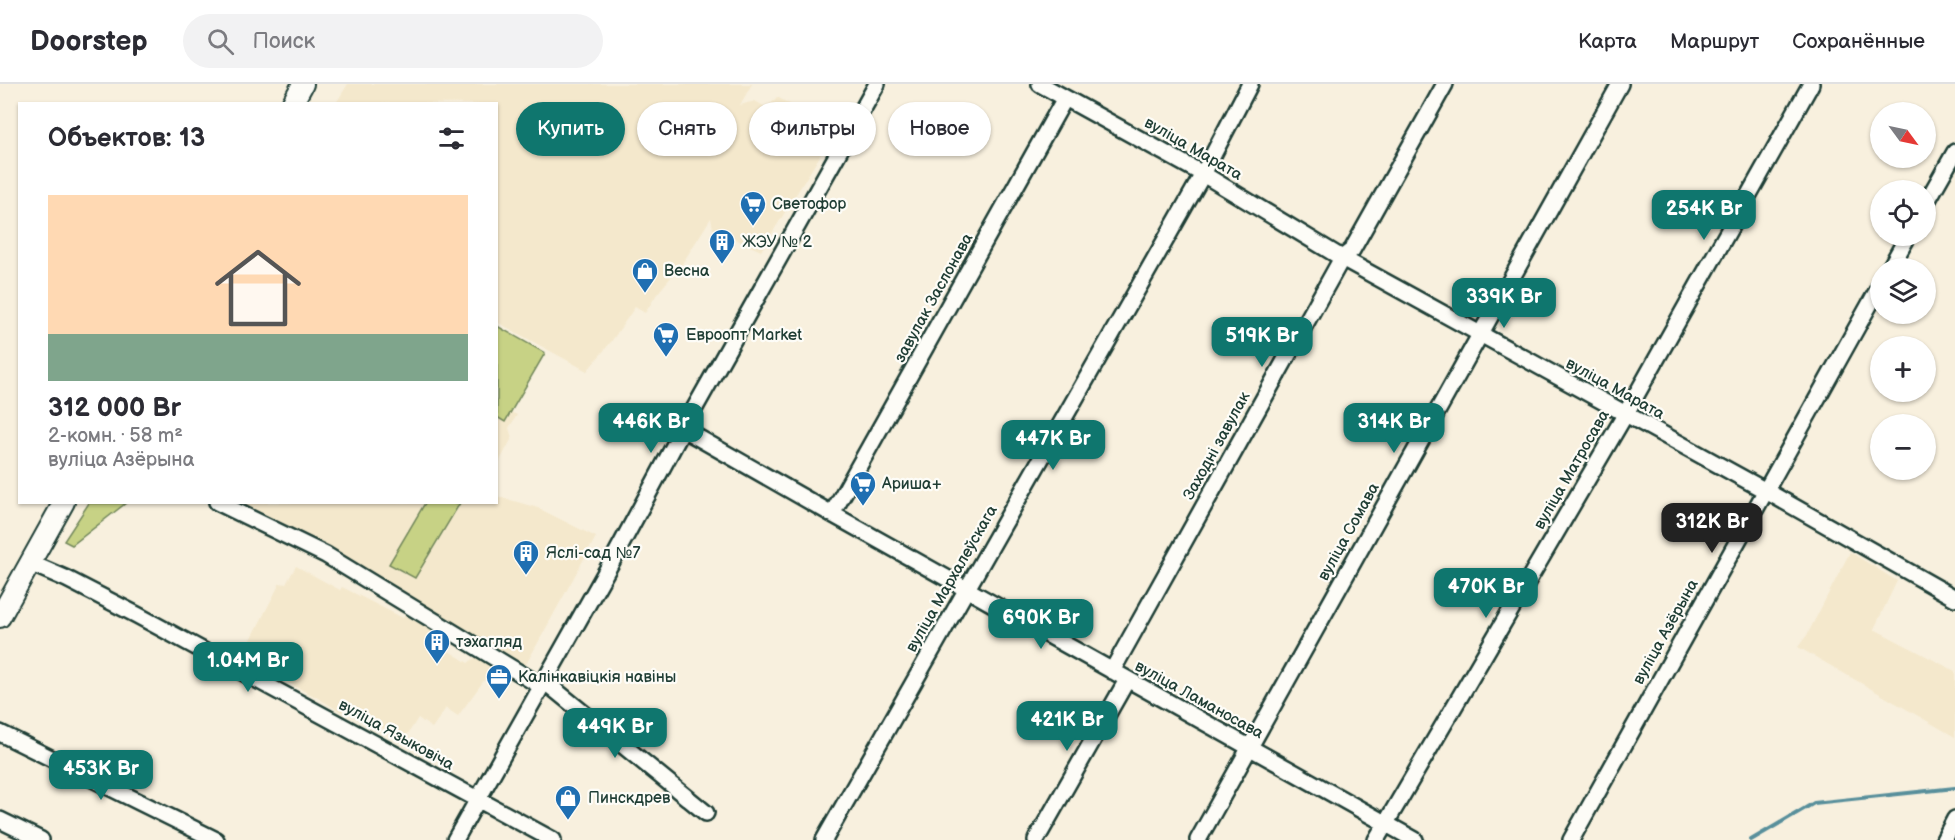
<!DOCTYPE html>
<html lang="ru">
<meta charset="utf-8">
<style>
:root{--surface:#fff;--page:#f2f2f3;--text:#2b2b33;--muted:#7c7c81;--line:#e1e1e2;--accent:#0f766e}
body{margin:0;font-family:"Balsamiq Sans",sans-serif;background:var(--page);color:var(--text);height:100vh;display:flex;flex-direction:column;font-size:22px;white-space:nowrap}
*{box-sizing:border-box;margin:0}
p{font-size:20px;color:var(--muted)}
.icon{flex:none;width:33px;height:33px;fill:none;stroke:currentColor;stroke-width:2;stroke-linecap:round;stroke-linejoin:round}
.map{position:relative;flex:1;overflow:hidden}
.details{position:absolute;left:18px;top:18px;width:480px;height:402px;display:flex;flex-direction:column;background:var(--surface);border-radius:0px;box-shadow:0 2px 4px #0004}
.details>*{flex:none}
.guide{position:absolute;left:516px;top:18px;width:570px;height:54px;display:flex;gap:12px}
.needle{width:39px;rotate:123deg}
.tools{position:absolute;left:1870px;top:18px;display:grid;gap:12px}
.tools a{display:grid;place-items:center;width:66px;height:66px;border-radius:50%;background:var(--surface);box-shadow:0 2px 4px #0004;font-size:30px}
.price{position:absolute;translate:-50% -51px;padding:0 14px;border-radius:12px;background:var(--accent);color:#fff;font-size:20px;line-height:39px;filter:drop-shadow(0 2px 3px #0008)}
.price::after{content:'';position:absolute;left:50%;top:36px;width:18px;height:14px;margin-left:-9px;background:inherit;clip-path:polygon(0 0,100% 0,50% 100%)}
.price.selected{background:#222;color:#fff}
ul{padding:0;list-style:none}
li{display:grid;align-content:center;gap:12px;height:318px;padding:0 30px}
li span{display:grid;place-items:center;height:186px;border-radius:0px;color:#555}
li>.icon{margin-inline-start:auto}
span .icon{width:108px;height:108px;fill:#fffc;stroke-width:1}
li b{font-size:26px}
h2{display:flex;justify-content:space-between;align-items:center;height:72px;padding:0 30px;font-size:26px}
.tag{padding:0 21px;border-radius:27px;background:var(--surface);box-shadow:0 2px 4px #0004;font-size:21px;line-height:54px}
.tag.selected{background:var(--accent);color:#fff}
header{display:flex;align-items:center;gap:36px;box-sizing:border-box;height:84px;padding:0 30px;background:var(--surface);border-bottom:2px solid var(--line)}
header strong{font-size:28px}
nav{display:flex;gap:33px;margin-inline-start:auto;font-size:21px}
.search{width:420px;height:54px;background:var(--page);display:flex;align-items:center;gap:15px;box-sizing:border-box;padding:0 21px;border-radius:33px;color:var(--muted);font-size:22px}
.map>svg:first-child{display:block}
.built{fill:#f4e8cc}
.green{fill:#c7d285;stroke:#73885c;stroke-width:1.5}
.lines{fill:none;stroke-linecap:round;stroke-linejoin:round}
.stream{stroke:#588f9b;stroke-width:4}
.minor-casing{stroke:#1f3d34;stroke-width:20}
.major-casing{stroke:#1f3d34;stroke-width:24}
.minor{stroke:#fdfcf7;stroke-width:15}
.major{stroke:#fdfcf7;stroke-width:20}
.labels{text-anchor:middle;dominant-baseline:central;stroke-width:4.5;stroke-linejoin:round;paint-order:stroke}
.street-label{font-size:16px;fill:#1f3d34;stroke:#fdfcf7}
.poi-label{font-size:16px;fill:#1f3d34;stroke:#fdfcf7;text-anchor:start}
</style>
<header>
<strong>Doorstep</strong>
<div class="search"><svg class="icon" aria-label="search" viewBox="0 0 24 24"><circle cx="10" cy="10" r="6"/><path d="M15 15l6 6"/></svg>Поиск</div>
<nav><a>Карта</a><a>Маршрут</a><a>Сохранённые</a></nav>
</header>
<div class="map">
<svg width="1955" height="756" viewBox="0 0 1955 756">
<rect width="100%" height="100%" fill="#f8f0de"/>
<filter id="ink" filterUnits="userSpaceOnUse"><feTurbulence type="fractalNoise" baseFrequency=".0167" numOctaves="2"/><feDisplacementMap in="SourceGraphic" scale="12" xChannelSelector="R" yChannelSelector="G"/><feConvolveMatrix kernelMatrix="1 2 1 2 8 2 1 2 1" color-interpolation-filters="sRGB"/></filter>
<g filter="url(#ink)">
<path class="built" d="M348,0H752L740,21L755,17L767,24L777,13L836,46L761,167L713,145L711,134L682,180L657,210L645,229L635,223L611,258L587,287L497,238L496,20L336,19Z
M497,321L517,331L509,344L512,354L497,382Z
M497,412L538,424L596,453L523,586L418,520L240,419L496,418Z
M1850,468L1897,497L1874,545L1955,587V653L1798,563L1807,551Z
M296,482L340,506L342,503L403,534L405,531L441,552V562L468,579L476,573L493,584L458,632L446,624L432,644L418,634L404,656L347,623L341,628L318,614L241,575L280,499L286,500Z"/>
<path class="green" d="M497,242L545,269L505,338L497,333Z
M89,419H126L72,461L64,457Z
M425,419H460L415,494L389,480Z"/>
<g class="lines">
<path class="stream" d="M1751,756L1814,719L1955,704"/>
<g class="minor-casing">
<path id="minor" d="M1040,0L1203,90L1342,174L1766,407L1955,514
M1926,119L1955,68
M1890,184L1908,152
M683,345L832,430L1415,756
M217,418L326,471L541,602
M832,430L1065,14
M30,479L67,495L137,531L553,756
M1112,587L1342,174L1352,166L1445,0
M544,597L706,729
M0,649L216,756
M0,736L41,756
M455,756L616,470L683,345L877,0
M824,756L1203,90L1250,0
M1036,756L1127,596
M1198,756L1620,0
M1376,756L1625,331L1811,0
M1571,756L1881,200
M1944,756L1955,735"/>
</g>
<g class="major-casing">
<path id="major" d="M292,20L303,0
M0,533L64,418"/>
</g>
<use href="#minor" class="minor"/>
<use href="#major" class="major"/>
</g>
</g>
<defs>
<g id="supermarket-pin" transform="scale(1.35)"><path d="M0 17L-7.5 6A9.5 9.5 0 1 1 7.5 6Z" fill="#1f6fb2" stroke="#fdfcf7"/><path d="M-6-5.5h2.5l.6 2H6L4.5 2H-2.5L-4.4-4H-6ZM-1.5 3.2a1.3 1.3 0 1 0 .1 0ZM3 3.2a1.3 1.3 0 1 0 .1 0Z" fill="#fff"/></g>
<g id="building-pin" transform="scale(1.35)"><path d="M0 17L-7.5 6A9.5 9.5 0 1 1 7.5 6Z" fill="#1f6fb2" stroke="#fdfcf7"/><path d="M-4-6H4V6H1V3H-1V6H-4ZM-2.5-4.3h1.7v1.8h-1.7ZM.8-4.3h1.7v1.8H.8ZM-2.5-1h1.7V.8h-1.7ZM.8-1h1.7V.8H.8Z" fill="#fff"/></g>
<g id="shop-pin" transform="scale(1.35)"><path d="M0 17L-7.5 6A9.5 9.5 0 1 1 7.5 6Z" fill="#1f6fb2" stroke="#fdfcf7"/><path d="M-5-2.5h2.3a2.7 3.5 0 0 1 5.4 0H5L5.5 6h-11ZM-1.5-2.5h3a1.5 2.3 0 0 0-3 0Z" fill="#fff"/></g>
<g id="office-pin" transform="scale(1.35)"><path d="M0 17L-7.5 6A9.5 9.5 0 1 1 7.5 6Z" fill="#1f6fb2" stroke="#fdfcf7"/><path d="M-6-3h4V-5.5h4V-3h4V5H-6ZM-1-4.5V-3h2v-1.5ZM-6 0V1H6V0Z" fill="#fff"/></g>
</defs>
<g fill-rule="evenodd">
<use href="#supermarket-pin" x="753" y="120"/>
<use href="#building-pin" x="722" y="158"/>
<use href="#shop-pin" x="645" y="187"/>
<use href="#supermarket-pin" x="666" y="251"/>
<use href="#supermarket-pin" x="863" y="400"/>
<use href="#building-pin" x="526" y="469"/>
<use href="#building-pin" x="437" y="558"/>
<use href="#office-pin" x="499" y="593"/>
<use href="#shop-pin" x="568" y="714"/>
</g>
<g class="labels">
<g class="street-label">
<text transform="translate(1193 65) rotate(30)">вуліца Марата</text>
<text transform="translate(934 214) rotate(-61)">завулак Заслонава</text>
<text transform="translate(1615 305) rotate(29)">вуліца Марата</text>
<text transform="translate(1217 362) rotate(-61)">Заходні завулак</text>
<text transform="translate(1572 386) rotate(-60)">вуліца Матросава</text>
<text transform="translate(1349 448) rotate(-61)">вуліца Сомава</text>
<text transform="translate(952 495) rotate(-60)">вуліца Мархалеўскага</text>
<text transform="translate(1666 548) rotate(-61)">вуліца Азёрына</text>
<text transform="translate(1199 616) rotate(29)">вуліца Ламаносава</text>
<text transform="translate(396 651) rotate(29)">вуліца Языковіча</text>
</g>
<g class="poi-label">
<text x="772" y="120">Светофор</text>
<text x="742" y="158">ЖЭУ № 2</text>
<text x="664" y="187">Весна</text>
<text x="686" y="251">Евроопт Market</text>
<text x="882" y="400">Ариша+</text>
<text x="546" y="469">Яслі-сад №7</text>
<text x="456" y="558">тэхагляд</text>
<text x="518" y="593">Калінкавіцкія навіны</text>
<text x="588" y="714">Пинскдрев</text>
</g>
</g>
</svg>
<div class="tools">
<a><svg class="needle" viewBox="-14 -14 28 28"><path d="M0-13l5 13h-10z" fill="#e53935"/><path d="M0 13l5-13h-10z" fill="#7c7c81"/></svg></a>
<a><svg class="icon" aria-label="locate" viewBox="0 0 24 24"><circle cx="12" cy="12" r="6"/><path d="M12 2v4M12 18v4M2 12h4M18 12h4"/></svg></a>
<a><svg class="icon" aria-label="layers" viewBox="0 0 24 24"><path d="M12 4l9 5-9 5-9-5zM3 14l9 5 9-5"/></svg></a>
<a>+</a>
<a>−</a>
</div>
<b class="price" style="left:1704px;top:157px">254K Br</b>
<b class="price" style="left:1504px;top:245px">339K Br</b>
<b class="price" style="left:1262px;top:284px">519K Br</b>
<b class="price" style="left:651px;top:370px">446K Br</b>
<b class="price" style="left:1394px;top:370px">314K Br</b>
<b class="price" style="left:1053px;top:387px">447K Br</b>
<b class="price selected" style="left:1712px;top:470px">312K Br</b>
<b class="price" style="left:1486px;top:535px">470K Br</b>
<b class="price" style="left:1041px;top:566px">690K Br</b>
<b class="price" style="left:248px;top:609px">1.04M Br</b>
<b class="price" style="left:1067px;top:668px">421K Br</b>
<b class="price" style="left:615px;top:675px">449K Br</b>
<b class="price" style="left:101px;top:717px">453K Br</b>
<div class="guide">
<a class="tag selected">Купить</a>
<a class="tag">Снять</a>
<a class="tag">Фильтры</a>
<a class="tag">Новое</a>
</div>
<section class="details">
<h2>Объектов: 13<svg class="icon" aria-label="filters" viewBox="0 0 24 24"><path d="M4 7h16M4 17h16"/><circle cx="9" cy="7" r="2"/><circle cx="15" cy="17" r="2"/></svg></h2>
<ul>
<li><span style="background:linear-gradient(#ffd9b3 75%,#7fa58c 0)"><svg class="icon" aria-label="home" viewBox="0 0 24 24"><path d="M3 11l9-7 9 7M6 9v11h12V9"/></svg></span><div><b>312 000 Br</b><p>2-комн. · 58 m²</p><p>вуліца Азёрына</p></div></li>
</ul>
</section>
</div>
